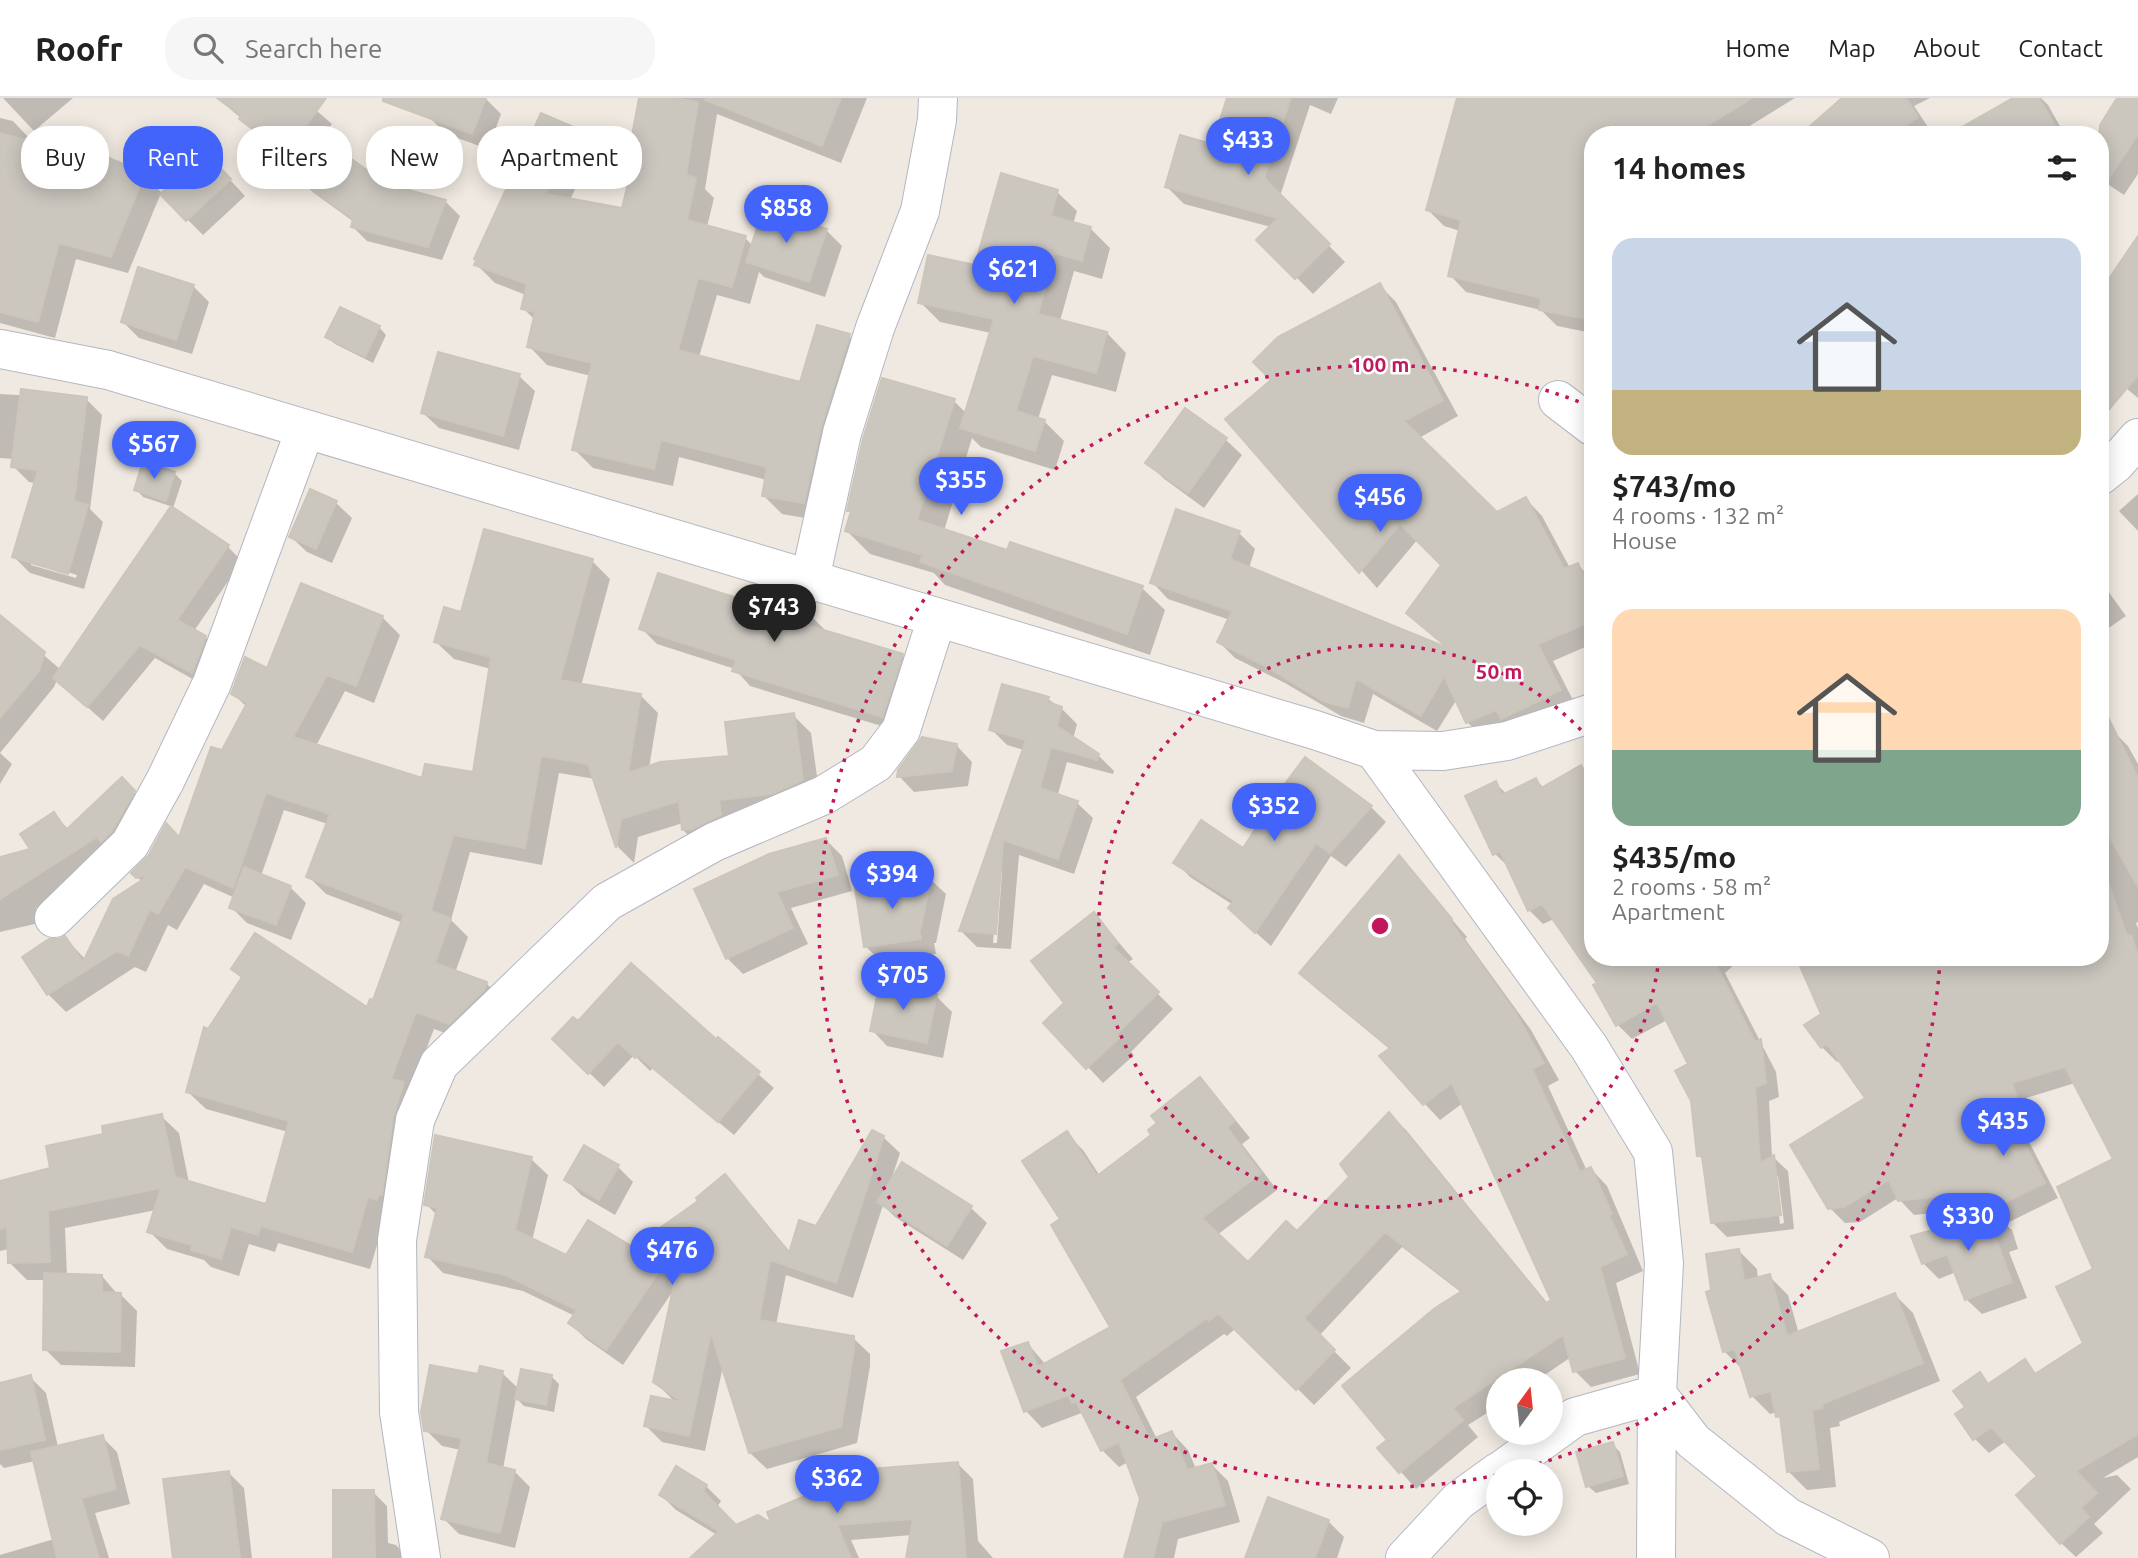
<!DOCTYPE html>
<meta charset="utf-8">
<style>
:root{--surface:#fff;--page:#f6f6f6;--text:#222;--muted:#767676;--line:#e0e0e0;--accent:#4264fb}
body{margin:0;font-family:Ubuntu,sans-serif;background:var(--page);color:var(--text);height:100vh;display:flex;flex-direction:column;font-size:26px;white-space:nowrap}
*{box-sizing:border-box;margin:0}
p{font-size:23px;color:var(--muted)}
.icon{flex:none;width:38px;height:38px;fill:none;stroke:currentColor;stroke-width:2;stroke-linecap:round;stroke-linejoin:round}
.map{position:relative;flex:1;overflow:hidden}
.sheet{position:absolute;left:1584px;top:28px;width:525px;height:840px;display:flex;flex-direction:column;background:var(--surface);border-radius:28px;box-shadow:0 4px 18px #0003}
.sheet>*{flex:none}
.hud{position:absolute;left:21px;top:28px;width:665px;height:63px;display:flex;gap:14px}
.needle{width:46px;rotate:15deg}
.fabs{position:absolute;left:1486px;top:1270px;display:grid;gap:14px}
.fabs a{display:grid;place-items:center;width:77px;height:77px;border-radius:50%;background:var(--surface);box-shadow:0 4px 18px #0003;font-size:35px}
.price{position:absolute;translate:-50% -60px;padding:0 16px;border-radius:24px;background:var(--accent);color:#fff;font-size:23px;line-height:46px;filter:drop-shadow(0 2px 4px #0008)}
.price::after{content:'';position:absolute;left:50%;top:42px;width:21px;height:16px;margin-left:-10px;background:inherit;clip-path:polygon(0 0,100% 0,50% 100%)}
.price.selected{background:#222;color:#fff}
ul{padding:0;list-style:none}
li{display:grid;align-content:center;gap:14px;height:371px;padding:0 28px}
li span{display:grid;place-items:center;height:217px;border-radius:21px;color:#555}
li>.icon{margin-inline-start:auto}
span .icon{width:126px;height:126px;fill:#fffc;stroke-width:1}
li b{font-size:30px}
h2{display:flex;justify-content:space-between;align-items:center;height:84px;padding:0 28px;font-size:30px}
.tag{padding:0 24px;border-radius:28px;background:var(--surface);box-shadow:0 4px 18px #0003;font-size:24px;line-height:63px}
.tag.selected{background:var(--accent);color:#fff}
header{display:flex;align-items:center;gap:42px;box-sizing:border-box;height:98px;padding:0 35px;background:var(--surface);border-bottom:2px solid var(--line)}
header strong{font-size:33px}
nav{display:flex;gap:38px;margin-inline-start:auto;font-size:24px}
.search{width:490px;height:63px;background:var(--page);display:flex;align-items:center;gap:18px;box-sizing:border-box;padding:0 24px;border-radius:28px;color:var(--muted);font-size:26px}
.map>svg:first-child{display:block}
.shadow{fill:#0003;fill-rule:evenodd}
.building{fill:#cbc7bf;stroke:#cbc5ba;stroke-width:2}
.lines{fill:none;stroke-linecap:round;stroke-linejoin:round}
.minor-casing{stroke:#b4b7c1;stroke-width:40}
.minor{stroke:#fff;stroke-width:38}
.ring{fill:none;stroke:#c2185b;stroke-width:3.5;stroke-dasharray:3.5 7}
.centre{fill:#c2185b;stroke:#fff;stroke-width:3.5}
.ring-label{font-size:21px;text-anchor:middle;font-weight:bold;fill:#c2185b;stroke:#fff;stroke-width:5;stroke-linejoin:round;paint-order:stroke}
</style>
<header>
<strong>Roofr</strong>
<div class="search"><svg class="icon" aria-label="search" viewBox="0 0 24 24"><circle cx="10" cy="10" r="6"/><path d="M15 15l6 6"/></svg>Search here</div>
<nav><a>Home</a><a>Map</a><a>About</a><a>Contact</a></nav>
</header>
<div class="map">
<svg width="2138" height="1460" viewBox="0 0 2138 1460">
<rect width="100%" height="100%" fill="#efe9e1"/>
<path class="shadow" d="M3,0H73L34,33Z
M217,0H302L332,26L320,41L385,88L446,104L460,118L442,162L367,143L353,129L354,124L314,95L299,81L306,72L255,35L242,21Z
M438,0H485L501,16L488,51L446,36L430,20Z
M640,0H867L841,65L717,16L705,91L714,100L707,129L745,140L753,148L826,132L842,148L825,199L764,179L759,174L750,206L717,197L699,259L801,286L849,238L868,256L822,423L782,416L764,398L767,382L679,359L673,388L593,370L574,351L591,278L547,267L529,248L535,222L523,210L526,197L495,185L476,166L542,17L575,32L594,50L570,102L623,112L639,48L633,43Z
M1228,0H1338L1331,16L1310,7L1280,98L1345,164L1313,196L1259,142L1271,129L1184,106L1167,89L1214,48Z
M1459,0H1795L1735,37H1592V235L1557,228L1541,212L1466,194L1450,177L1460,133L1444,128L1428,112Z
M1845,0H1930L1914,8L1932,35L1803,37Z
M2017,0H2041L2048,7L2065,37H1986Z
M2120,0H2138V76L2124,97L2100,81V37H2096Z
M0,20L13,23L29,40L25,43L88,60L91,54L144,77L163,96L221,72L245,98L203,137L161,95L128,175L76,161L55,240L0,225Z
M1057,94L1077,113L1073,126L1091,131L1110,150L1102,181L1074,173L1060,223L1107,235L1126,255L1116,294L1052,277L1038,321L1044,323L1064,343L1055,372L981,349L972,340L944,433L1008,454L1142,490L1165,512L1150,557L945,487L934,475L870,456L847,433L852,415L849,412L954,303L966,315L991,235L940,224L920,204L977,169Z
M2138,141V300L2100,269V197Z
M193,188L209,204L192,256L139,240L123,224Z
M1380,188L1396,204L1458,318L1419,340L1497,416L1526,401L1542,418L1570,470L1578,467L1592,482V546L1553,563L1576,608L1484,640L1467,624L1457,601L1437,633L1373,596L1364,625L1341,618L1285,585L1235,560L1219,544L1230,522L1168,501L1152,484L1239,435L1255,451L1249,470L1448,551L1408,515L1443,466L1418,441L1377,490L1227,321Z
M379,229L386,237L373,265L335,246L327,239Z
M519,278L535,293L519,352L439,330L423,315Z
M0,296L86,301L102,317L90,411L103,424L84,491L30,475L14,459L36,385L29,384L13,368L14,361L0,360ZM31,463L77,477L76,480L31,467Z
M1186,312L1226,342L1242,357L1204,410L1163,380L1148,364Z
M174,375L182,383L173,410L228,449L242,463L194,533L205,539L220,554L207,589L155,560L103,623L57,582L54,589L0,655V519L61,572L173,409L143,399L136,391Z
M311,393L336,405L352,420L332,465L307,454L291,439Z
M2138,396V433L2119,413Z
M592,463L610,481L581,588L640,597L658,615L649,670L731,659L793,617L811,635L820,700L701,749L683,732V725L638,739L634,765L618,749L595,681L559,675L542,767L470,754L451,822L468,839L455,875L486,885L504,903L467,943L434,931L410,993L386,1116L370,1171L278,1145L275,1154L249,1146L239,1178L211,1169L204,1162L167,1151L149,1133L156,1112L65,1130L67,1178H102L118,1197H121L137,1213L135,1269L61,1267L45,1251L46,1182H27L10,1165L9,1151L0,1153V1085L52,1071L105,1038L161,1018L179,1035L189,1085L267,1109L288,1034L206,1011L188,994L209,933L243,881L233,871L367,911L374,904L403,825L326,796L308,778L328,726L284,712L261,778L290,789L306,805L291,842L247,825L231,809L235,800L204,786L177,832L168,827L146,874L135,869L66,914L48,896L65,840L86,862L142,784L134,775L180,742L247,609L233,596L268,573L382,519L400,537L374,605L345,593L316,648L424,683L475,676L491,571L454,561L436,544L462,516Z
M2100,482L2126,518L2100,536Z
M754,507L810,517L826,533L902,557L917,573L898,633L750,588L735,571L657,546L641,530Z
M1003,588L1048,601L1061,610L1077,626L1073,641L1098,657L1114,673L1113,676L1067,664L1058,696L1077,705L1093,720L1074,776L1019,757L1011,851L977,849L961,833L1024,652L1007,647L991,631ZM1002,773L997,845H993L998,781Z
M2113,633L2128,648L2138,666V824L2136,825L2138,830V1359L2103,1380L2117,1377L2131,1391L2094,1426L2103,1435L2076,1459L2061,1445L2051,1391L2006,1343L1989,1355L1975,1341L1968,1309L1979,1276L1990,1287L2024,1263L2037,1276L2085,1246L2095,1172L2116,1061L2075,985L2026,1000L2035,1026L2022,1030L2058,1100L2005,1126L2012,1132L2018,1151L2009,1154L2027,1200L1982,1216L1966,1201L1956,1174L1939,1181L1923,1165L1974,1122L1970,1111L1914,1117L1898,1100L1860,1124L1845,1125L1830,1110L1868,1001L1840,961L1837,964L1822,949L1823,916L1799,860L1787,865L1782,859H2100V640Z
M957,648L972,664L968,688L914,694L899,678Z
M0,655L12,666L0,686Z
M1305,661L1371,709L1386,724L1346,769L1331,758L1271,848L1245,825L1233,807L1190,779L1176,764L1244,753Z
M1581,669L1587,675L1592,671V859H1733L1736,865L1725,875L1776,974L1779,999L1769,1003L1772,1058L1788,1073L1794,1131L1727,1139L1712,1124L1704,1063L1699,1058L1691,967L1667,922L1632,941L1618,927L1600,886L1554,821L1543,826L1529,812L1510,770L1495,756L1496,686L1507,696L1536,682L1544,690ZM1775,1078H1778L1784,1125L1780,1126Z
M122,682L153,714L82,781L36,810L39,825L0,834V760L36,752L54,716L69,732Z
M826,742L842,758L852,793L791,810L808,846L743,876L727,860L769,758Z
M1399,760L1467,839L1465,841L1531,932L1559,982L1548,988L1587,1073L1591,1071L1607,1088L1643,1173L1616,1185L1640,1276L1591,1289L1575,1273L1571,1259L1536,1283H1498V1308L1468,1327L1478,1339L1416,1391L1380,1350L1390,1342L1462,1195L1402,1149L1319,1238L1351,1270L1314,1307L1236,1230L1227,1238L1224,1236L1136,1299L1157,1341L1172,1335L1188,1352L1196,1371L1212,1367L1228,1383L1240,1424L1178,1441L1174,1460H1126L1142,1401L1128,1364L1119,1369L1102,1352L1084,1314L1042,1330L1026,1313L1028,1246L1046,1267L1112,1230L1062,1122L1067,1036L1083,1052L1100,1078L1153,1037L1200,982L1216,998L1250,1040L1242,1046L1277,1092L1217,1137L1248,1166L1297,1135L1351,1079L1389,1016L1406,1032L1548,1206L1553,1203L1463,1005L1440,1022L1424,1005L1391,952L1318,892L1302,875Z
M930,781L946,796L936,845H934L936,856L882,864L866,849Z
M1094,816L1133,861L1127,865L1173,911L1131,954L1134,957L1103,985L1088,969L1066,906Z
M936,898L952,914L943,960L887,948L872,932Z
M578,926L717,943L718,941L774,990L734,1037L653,970L650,973L634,957L604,989L554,941Z
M883,1039L900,1055L891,1082L971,1110L987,1125L963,1162L895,1119L883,1107L853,1200L786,1177L776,1227L853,1240L870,1256V1268L857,1345L767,1371L750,1355L723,1268L705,1353L662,1344L646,1328L676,1305L655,1284L675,1190L623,1267L586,1241L570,1225L575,1218L523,1193L443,1175L427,1158L437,1117L426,1106L531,1061L548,1077L532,1143L567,1160L633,1151L701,1103L725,1079L741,1095L791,1155L817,1130Z
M617,1068L633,1084L615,1117L581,1097L566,1081Z
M1739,1153L1757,1171L1758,1181L1769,1178L1788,1197L1799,1236L1895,1197L1913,1215L1940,1283L1839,1324L1840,1328L1830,1330L1836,1389L1807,1392L1788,1373L1782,1323L1777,1314L1770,1316L1752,1298L1743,1272L1724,1253L1713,1194Z
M502,1275L519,1291L552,1279L559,1286L554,1314L524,1308L516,1300L503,1371L515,1374L530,1389L515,1450L459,1436L443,1420L461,1352L442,1348L426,1332L479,1278Z
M30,1279L46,1295L58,1349L102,1339L117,1354L130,1406L95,1415L109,1460H0V1457L54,1441L35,1363L4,1370L0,1366V1286Z
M1612,1346L1620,1354L1629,1386L1596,1395L1588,1388Z
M958,1366L973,1381L978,1443L993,1460H908L912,1437L851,1442L859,1460H710L717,1437L676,1412L661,1397L706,1388L721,1403L717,1409L736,1429H774Z
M229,1375L244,1390L252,1460H175Z
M373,1394L387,1408L388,1445L396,1447L409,1460H332L335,1448Z
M1328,1423L1344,1439L1337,1460H1247Z"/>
<path class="building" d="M217,0H326L306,28L386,86L446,102L428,149L351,129L353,121L297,81L305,70L239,21L242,18Z
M383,0H486L472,36L383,3Z
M639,0H675L698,4L686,77L696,80L687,122L746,138L732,189L698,180L678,252L800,284L817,227L850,236L821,329L804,405L762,398L767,369L661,342L654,371L572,352L592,265L527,249L535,214L521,211L527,186L474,167L476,162L474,161L541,15L576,30L546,96L622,110L638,44L631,43Z
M706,0H841L822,48L705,2Z
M1227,0H1291L1264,80L1330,146L1295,181L1256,142L1278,120L1165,89L1180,37L1212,46Z
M1457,0H1752L1692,37H1592V222L1539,212L1541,200L1448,178L1461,122L1426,112Z
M1842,0H1906L1918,19L1892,37H1800Z
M2013,0H2039L2060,37H1948Z
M2117,0H2138V36L2100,94V27Z
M0,35L87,58L90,52L145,75L111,159L59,145L38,224L0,214Z
M205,54L231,81L186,123L160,96Z
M1001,75L1058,92L1051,118L1091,129L1082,163L1055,155L1038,216L1107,234L1096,275L1033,258L1016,313L1045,322L1035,353L960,330L994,221L918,205L928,157L975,167Z
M763,111L827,131L809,184L746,164Z
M2138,138V277L2100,322V194Z
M138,169L194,187L176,242L121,224Z
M1380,185L1443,302L1404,323L1497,414L1526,399L1564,471L1578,465L1592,499V523L1538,546L1561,592L1501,621L1496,612L1466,625L1444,578L1421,618L1356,581L1348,610L1323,603L1267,569L1217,544L1232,513L1150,485L1176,411L1240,433L1230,461L1448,550L1406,515L1441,467L1400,426L1359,475L1225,321L1271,282L1253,264L1278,239Z
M340,209L380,228L365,259L325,239Z
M438,254L520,276L503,338L421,315Z
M882,280L955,301L917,422L1007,452L1010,444L1143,488L1127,536L920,464L923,457L845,433L851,413H847L863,341Z
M21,291L87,299L74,403L88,407L68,476L12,459L38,372L11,369Z
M1185,310L1227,340L1188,395L1145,365Z
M143,363L175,374L166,403L134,392Z
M310,391L337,403L316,451L289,439Z
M171,408L229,447L177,522L206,538L192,575L140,547L87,609L53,580Z
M484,431L593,461L560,582L641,596L628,675L660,664L729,658L725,624L794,615L803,682L772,696L719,702L721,717L692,731L682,732L679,703L621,721L616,750L588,666L541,658L525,750L453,737L431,813L451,820L435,865L487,884L484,892L449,926L416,914L391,981L404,984L393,1019L382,1097H379L377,1102L368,1099L352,1154L261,1128L258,1137L231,1129L221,1161L191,1152L192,1147L147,1134L161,1090L48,1113L50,1164L8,1165L7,1129L0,1131V1083L50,1070L46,1048L103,1036L102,1028L162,1016L175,1079L266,1106L289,1023L186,994L204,929L208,931L242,879L231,871L255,835L367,909L370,901L373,902L404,816L306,779L330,716L266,695L233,790L185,769L158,816L150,811L128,858L117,853L47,897L22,859L49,841H59L65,838L83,864L113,801L150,777L136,780L131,775L149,757L166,725L179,739L211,649L222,652L247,605L231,596L245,559L267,570L301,485L383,518L356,588L327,577L293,639L422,680L425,666L473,674L491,559L434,544L444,509L461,514Z
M658,475L753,505L755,499L811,516L807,527L903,556L882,619L732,573L736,562L639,531Z
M0,517L45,554L39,573L0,620Z
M1002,586L1049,599L1047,604L1062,609L1057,628L1099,656L1097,662L1051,649L1040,690L1078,703L1058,761L1003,742L996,836L959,833L1026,642L989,632Z
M2100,603L2138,680V789L2100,722Z
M922,639L957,646L952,673L897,679L898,672Z
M1305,659L1372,708L1330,755L1316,745L1255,835L1228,810L1234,803L1173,765L1201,722L1243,750L1284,687Z
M1581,667L1592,687V859H1712L1755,944L1761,941L1766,985L1755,989L1760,1065L1774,1057L1781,1117L1711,1125L1702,1058H1697L1691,1003L1675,973L1688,966L1657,905L1616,928L1593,887L1597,885L1542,806L1528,813L1500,753L1493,757L1465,698L1496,683L1502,697L1536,680L1541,690Z
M122,679L135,693L112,733L101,744L97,739L0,801V759L30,751L20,736L54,714L66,732Z
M826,740L838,777L777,794L793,830L726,861L694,791L769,756Z
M1399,757L1452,821L1450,823L1515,914L1544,965L1532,971L1580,1074L1591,1069L1612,1116L1609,1117L1627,1156L1600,1169L1625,1260L1573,1274L1563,1237L1453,1310L1463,1322L1399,1375L1377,1350L1387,1342L1342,1288L1435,1210L1462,1193L1385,1134L1304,1220L1335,1252L1296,1292L1218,1215L1209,1223L1207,1220L1120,1282L1150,1342L1172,1333L1187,1372L1212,1365L1225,1407L1162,1424L1153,1460H1124L1140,1401L1119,1344L1101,1353L1076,1303L1072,1305L1068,1297L1024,1314L1001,1253L1028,1244L1038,1269L1110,1229L1051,1127L1060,1121L1022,1063L1067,1033L1097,1078L1151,1037L1148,1032L1157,1025L1151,1018L1200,979L1235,1023L1227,1029L1261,1075L1202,1120L1248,1164L1286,1123L1297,1133L1349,1079L1340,1066L1389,1014L1546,1205L1551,1202L1452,985L1423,1007L1379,958L1390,950L1299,875Z
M244,769L291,788L276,827L229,810Z
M2104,773L2127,838L2131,837L2138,858V1336L2076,1373L2097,1395L2081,1410L2089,1419L2060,1446L2016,1397L2037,1378L1991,1329L1973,1342L1955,1316L1965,1309L1953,1293L1980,1274L1988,1286L2025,1261L2035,1276L2083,1245L2056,1189L2093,1171L2057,1089L2113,1061L2065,969L2012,985L2021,1011L2009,1015L2045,1085L1971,1121L1966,1095L1898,1103L1889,1082L1844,1109L1828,1111L1790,1047L1865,1000L1827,946L1821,950L1804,927L1821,916L1796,859H2100V774Z
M931,779L921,830H919L921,841L864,849L855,790Z
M1094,814L1118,845L1113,849L1159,894L1116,937L1119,940L1086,971L1043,925L1064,905L1031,863Z
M631,865L716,941L718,939L760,974L718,1024L637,957L635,960L618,944L588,976L552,941L573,919L578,923Z
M880,883L937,896L927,945L870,933Z
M872,1032L884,1038L836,1185L770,1162L759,1222L854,1238V1251L841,1329L749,1355L711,1235L689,1338L644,1328L651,1298L682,1304L653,1284L685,1135L606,1252L568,1225L577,1212L505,1177L425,1159L437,1110L424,1107L435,1037L532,1059L515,1132L566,1157L588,1122L633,1149L698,1103L696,1100L725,1076L789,1155L799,1122L816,1128Z
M584,1047L619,1067L599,1102L564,1082Z
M902,1064L972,1108L947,1148L877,1104Z
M1996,1115L2003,1135L1995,1138L2012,1184L1965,1202L1947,1156L1922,1166L1911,1138Z
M1739,1151L1744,1183L1770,1176L1787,1238L1895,1195L1923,1265L1822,1306L1823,1310L1812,1312L1819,1371L1787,1374L1780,1318L1776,1319L1771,1293L1750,1299L1735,1251L1723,1254L1706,1194L1711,1192L1706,1156Z
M44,1175L102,1177V1194L121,1195L120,1254L43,1252Z
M430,1267L478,1276L480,1268L503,1273L486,1365L515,1372L500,1435L441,1421L462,1340L424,1333L421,1314Z
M521,1271L552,1277L546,1307L515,1301Z
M31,1277L45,1342L0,1352V1285Z
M103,1337L116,1391L81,1400L99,1460H57L31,1354Z
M1613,1344L1623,1378L1586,1389L1576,1354Z
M958,1364L966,1460H906L913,1421L837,1427L851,1460H690L719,1433L659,1397L676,1368L707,1387L703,1393L736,1427L758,1417L771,1425L767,1414L869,1371Z
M229,1373L240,1460H173L163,1381Z
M333,1392H374L375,1460H333Z
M1268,1399L1329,1422L1315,1460H1245Z"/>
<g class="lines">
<g class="minor-casing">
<path id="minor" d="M0,251L108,272L1315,632L1374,652L1443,653L1507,643L1592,615
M1558,302L1592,328
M2100,378L2115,366L2138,340
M810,481L842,335L875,230L920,113L937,22L938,0
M1374,652L1589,949L1653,1054L1664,1165L1657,1296L1656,1460
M54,820L130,746L165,683L212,585L305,332
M1499,1374L1575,1319L1657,1296L1693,1343L1788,1419L1870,1460
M421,1460L399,1314L397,1142L415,1022L439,966L607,804L714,744L824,697L876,665L901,632L937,520
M1405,1460L1458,1403L1498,1374"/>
</g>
<use href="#minor" class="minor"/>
</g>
<g class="ring">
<path d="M1659 860A281 281 0 1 1 1592 644"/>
<path d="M1940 862A561 561 0 0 1 1511 1373M1497 1377A561 561 0 1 1 1590 308"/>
</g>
<circle cx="1380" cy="828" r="10" class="centre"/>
<g class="ring-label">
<text x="1380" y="274">100 m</text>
<text x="1499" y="581">50 m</text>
</g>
</svg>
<div class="fabs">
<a><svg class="needle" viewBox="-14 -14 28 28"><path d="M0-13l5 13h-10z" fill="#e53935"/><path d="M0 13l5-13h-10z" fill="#767676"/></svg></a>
<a><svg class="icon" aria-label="locate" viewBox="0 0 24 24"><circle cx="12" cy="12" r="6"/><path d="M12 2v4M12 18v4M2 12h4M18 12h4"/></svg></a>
</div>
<b class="price" style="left:1248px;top:79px">$433</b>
<b class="price" style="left:786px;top:147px">$858</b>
<b class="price" style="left:1014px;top:208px">$621</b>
<b class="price" style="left:154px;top:383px">$567</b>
<b class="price" style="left:961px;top:419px">$355</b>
<b class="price" style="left:1380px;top:436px">$456</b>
<b class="price selected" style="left:774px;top:546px">$743</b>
<b class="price" style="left:1274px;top:745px">$352</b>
<b class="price" style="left:892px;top:813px">$394</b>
<b class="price" style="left:903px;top:914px">$705</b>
<b class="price" style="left:2003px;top:1060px">$435</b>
<b class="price" style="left:1968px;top:1155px">$330</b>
<b class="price" style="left:672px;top:1189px">$476</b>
<b class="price" style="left:837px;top:1417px">$362</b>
<div class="hud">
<a class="tag">Buy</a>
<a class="tag selected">Rent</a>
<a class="tag">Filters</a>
<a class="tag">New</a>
<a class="tag">Apartment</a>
</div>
<section class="sheet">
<h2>14 homes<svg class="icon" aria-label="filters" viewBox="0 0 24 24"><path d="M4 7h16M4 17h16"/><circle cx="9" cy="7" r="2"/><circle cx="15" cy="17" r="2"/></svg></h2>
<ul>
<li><span style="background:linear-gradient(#c9d6e8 70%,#c2b280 0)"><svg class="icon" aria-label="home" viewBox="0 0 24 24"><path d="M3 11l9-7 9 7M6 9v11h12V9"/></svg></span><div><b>$743/mo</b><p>4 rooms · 132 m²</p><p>House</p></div></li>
<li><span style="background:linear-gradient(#ffd9b3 65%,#7fa58c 0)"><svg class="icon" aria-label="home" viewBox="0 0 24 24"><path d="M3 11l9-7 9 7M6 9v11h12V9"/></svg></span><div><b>$435/mo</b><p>2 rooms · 58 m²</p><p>Apartment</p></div></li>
</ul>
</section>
</div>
